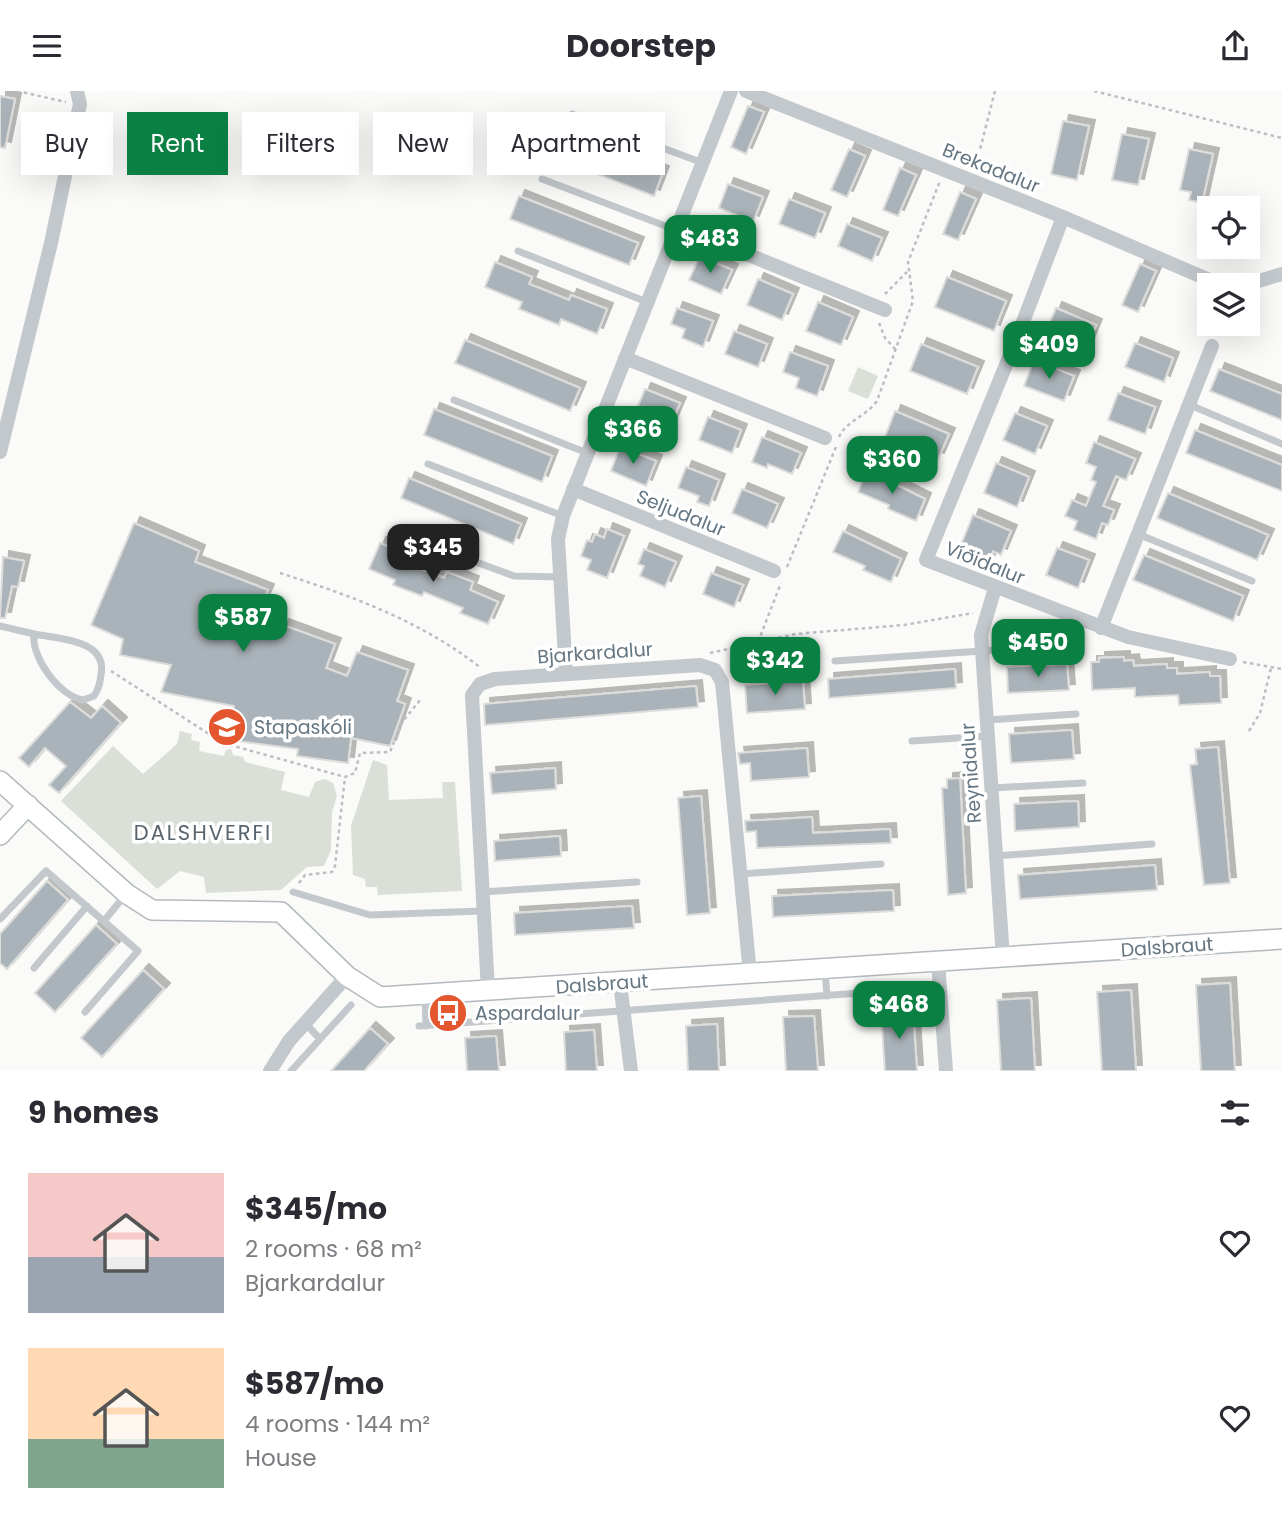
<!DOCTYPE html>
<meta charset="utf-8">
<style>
:root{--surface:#fff;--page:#f2f2f3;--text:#2b2b33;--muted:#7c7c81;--accent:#0b8043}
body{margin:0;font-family:Poppins,sans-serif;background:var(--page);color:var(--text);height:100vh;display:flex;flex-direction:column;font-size:26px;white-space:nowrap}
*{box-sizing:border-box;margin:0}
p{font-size:23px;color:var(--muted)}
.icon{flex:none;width:38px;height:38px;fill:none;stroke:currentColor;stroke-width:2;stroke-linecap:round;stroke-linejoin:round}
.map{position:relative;height:980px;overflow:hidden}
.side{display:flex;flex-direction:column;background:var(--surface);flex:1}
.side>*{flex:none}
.hud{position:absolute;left:21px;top:21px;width:700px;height:63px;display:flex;gap:14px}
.buttons{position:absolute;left:1197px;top:105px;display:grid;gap:14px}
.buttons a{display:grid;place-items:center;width:63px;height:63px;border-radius:0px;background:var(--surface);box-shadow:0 7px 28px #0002;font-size:35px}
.price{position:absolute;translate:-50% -60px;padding:0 16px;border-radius:14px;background:var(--accent);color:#fff;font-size:23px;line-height:46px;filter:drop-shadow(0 2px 4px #0008)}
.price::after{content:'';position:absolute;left:50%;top:42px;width:21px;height:16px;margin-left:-10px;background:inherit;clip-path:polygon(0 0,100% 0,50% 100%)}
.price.on{background:#222;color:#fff}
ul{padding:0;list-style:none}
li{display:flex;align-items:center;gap:21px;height:175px;padding:0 28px}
li span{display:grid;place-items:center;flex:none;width:196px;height:140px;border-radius:0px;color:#555}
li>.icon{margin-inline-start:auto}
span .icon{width:84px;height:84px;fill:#fffc;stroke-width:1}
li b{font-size:30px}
h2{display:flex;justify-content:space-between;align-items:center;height:84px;padding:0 28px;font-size:30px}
.pill{padding:0 24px;border-radius:0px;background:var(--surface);box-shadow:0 7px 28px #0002;font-size:24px;line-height:63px}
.pill.on{background:var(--accent);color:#fff}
header{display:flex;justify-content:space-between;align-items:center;height:91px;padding:0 28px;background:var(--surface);font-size:32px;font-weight:700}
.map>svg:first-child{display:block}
.green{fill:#dadfd7}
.building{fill:#aab3b9;stroke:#dcdcda;stroke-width:2;filter:url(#shadow)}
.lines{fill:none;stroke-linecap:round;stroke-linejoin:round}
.secondary-casing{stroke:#b3babf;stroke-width:22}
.path{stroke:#bbbfc2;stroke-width:2.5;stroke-dasharray:3.5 3.5;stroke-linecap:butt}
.lane{stroke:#c3c8cc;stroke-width:7}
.street{stroke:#c3c8cc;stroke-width:14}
.secondary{stroke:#fff;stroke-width:19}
.labels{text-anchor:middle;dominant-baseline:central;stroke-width:7;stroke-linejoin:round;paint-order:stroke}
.street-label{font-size:19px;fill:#657683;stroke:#fff}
.poi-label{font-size:19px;fill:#657683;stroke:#fff;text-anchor:start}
.neighbourhood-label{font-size:21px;letter-spacing:2px;fill:#57646e;stroke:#fff}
</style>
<header><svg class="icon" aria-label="menu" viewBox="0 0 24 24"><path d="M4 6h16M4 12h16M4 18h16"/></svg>Doorstep<svg class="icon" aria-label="share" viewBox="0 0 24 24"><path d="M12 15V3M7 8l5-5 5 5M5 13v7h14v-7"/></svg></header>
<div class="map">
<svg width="1282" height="980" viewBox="0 0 1282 980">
<defs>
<filter id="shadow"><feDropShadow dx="6" dy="-6" stdDeviation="0" flood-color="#0004"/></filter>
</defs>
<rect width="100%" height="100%" fill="#fafaf8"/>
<path class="green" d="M858,276L878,285L868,308L848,300Z
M180,640L192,643L191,649L200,651L199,660L224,665L226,659L231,658L233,664L243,666L245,671L285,681L281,699L309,706L315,691L325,688L333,692L337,705L332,721L331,759L324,775L307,776L281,799L206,802L204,786L180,780L157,798L61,710L113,655L143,683L177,653Z
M373,669L387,674L389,709L443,707L442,691H455L462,800L378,804L377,796H366L365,788L353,784L351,735Z"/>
<path class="building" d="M0,5L15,8L5,57L0,56Z
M748,15L764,21L746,63L731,56Z
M1063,30L1089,35L1077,89L1051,83Z
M547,36L663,81L654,105L538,60Z
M1122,43L1149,48L1138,94L1112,89Z
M849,58L865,65L847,106L831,99Z
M1189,58L1213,63L1202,112L1189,109L1191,101L1180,99Z
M900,77L916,84L898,125L883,119Z
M728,93L763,106L753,131L719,117Z
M960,101L976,108L958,149L943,143Z
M519,105L638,152L629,174L510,128Z
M789,108L825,122L815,147L779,133Z
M847,133L882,147L872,170L838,155Z
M700,165L732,179L721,203L689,189Z
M495,171L532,186L529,193L569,209L571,204L607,218L597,243L561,228L559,234L519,218L522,211L485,196Z
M1140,173L1156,180L1138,221L1122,214Z
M947,186L1006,210L994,240L935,216Z
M758,188L793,203L782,229L747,214Z
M818,211L853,226L841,254L806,240Z
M677,217L713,230L703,256L682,247L685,238L671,233Z
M1056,217L1096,234L1085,260L1045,243Z
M734,240L767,253L758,276L725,263Z
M465,249L580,297L570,320L455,272Z
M1135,252L1173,267L1164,291L1125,276Z
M921,253L978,276L967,303L910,280Z
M790,261L828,275L817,305L796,297L799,287L783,281Z
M1034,269L1074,285L1064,310L1024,295Z
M1219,278L1282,303V329L1210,300Z
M645,298L680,312L668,340L640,328L644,317L638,315Z
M1118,302L1155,316L1145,343L1108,329Z
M434,318L552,365L542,391L424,344Z
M895,320L949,343L938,368L885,346Z
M1015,322L1047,335L1035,363L1003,349Z
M708,326L741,339L732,362L699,349Z
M1195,339L1282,374V400L1186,362Z
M762,346L801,362L792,383L768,373L767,377L752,371Z
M1094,351L1135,368L1126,389L1116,385L1103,415L1114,419L1108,434L1102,432L1096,448L1074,439L1077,430L1065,425L1072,409L1086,415L1096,391L1091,389L1096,376L1086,372Z
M620,356L656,370L646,395L611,380Z
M996,372L1029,386L1017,416L984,402Z
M686,376L719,389L709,415L697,411L699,405L678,397Z
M867,379L925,408L916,430L888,418L889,414L858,401Z
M409,387L521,433L513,453L401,407Z
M742,398L778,413L767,437L732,422Z
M1168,402L1268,444L1257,469L1157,427Z
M973,424L1011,440L1001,464L993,460L987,474L977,470L980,461L961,454Z
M134,432L199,460L195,471L268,499L255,529L281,539L283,534L335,553L326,577L347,585L357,561L408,579L397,610L405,613L390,655L351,647L348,672L297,665L298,658L229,649L234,615L161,601L171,574L120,564L123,548L91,534Z
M607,438L624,445L607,487L587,479L591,469L581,465L587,449L592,451L595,443L604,447Z
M843,440L901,468L891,491L863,479L865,475L833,461Z
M380,452L406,463L403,471L444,487L447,481L473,491L470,499L498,511L488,533L460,522L463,517L424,501L422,505L393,494L395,489L369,478Z
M1057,457L1089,469L1078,497L1046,484Z
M644,458L676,471L665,496L640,485L644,475L638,473Z
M1144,464L1243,505L1233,530L1133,489Z
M3,466L24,470L18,496L12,495L5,527H0Z
M711,482L743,494L734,516L703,503Z
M1124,566V570L1133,569L1134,575L1167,573V577H1177V583L1210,581V585H1220L1221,612L1179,614L1178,604L1135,606V597L1092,599L1091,571H1099V567Z
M1067,573L1069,599L1008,602L1007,576Z
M955,578L956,597L829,607L828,588Z
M803,590L805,618L747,622L745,594Z
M696,595L698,616L485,634L484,613Z
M70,611L91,627L102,615L121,632L59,702L49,694L66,675L45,657L29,676L19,667Z
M1072,639L1074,668L1011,672L1009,643Z
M1218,656L1230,792L1204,794L1190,674L1197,673L1195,658Z
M807,657L809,686L751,690L750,672L740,673L738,662Z
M555,677L556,698L492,703L490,682Z
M960,687L966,802L948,804L942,697H947V688Z
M701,705L710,822L687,824L678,707Z
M1078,710L1079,736L1015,740L1014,713Z
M812,726L813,742L890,738L891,752L757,757L756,740L746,741L745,730Z
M560,745L561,765L495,770L494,750Z
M1155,774L1157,799L1020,808L1018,784Z
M47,790L68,809L7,878L0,872V843Z
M893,799L894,820L773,826L772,805Z
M632,815L634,837L515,844L514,822Z
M96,834L117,853L55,921L35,902Z
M143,879L164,898L102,966L81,947Z
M1230,892L1235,980H1201L1196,894Z
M1131,899L1136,980H1102L1097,901Z
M1031,907L1035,980H1001L997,909Z
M913,919L917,980H885L881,921Z
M814,925L818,980H786L783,926Z
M717,933L719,980H688L686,935Z
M370,937L388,953L364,980H331Z
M594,939L597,980H566L564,941Z
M496,945L499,980H467L465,947Z"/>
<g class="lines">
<g class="secondary-casing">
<path id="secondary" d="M0,690L127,803L152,819L281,821L347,885L380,906L1282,848
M0,744L28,714"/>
</g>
<path class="path" d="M17,0L66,11
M1094,0L1282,47
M975,78L995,0
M885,203L907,181
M879,232L885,247L896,259
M839,346C846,330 864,327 877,310L913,210L908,171L940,90
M787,476L836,356
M280,482C352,505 421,530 481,577
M758,551L781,492
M710,562L795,543L904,534L973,522
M1243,571L1282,578
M111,580L223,652L345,686L355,682L360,662L390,661L402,631L421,608
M1249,640L1260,622L1271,577
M299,792L305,784L332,781L335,775L345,686"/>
<path class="lane" d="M572,23L703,72
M542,88L676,139
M518,160L647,211
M454,309L587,362
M1190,314L1282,353
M428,373L563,425
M1138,443L1252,490
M416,449L514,485L560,486
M0,535L34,543
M34,543C58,548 108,548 101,584C100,592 99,598 94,605L83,609C59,605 31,566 34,543Z
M835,570L1070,554
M987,629L1076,623
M912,650L988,645
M992,697L1083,692
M996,765L1152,753
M741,783L881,773
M293,801L370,824L482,820
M481,801L637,791
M0,828L46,780L138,860L85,921
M104,830L126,803
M34,877L87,815
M825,879L827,905
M425,905L426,935
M305,932L320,948
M419,935L940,896
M291,980L351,914"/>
<path class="street" d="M746,0L1063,126L1221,194
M1063,126L1015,252L926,469L1128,546L1230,568
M677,135L885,219
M1245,194L1282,183
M625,267L825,347
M0,361L51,152L80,13L77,0
M573,398L774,480
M995,497L981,544L1003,867
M1101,537L1212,255
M566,583L558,448L563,425L731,0
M938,871L946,980
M620,892L631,980
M488,900L472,604L480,593L495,588L700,574L715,579L722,591L750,883
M270,980L289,950L347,885"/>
<use href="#secondary" class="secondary"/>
</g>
<defs>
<g id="school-disc" transform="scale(2.0125)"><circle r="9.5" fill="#e4572e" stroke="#fff"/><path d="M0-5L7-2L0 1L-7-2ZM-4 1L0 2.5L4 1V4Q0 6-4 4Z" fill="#fff"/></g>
<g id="bus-disc" transform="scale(2.0125)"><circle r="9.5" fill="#e4572e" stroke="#fff"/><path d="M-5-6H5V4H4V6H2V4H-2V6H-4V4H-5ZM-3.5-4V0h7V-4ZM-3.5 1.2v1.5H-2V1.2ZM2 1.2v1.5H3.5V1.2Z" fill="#fff"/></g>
</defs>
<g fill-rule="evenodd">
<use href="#school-disc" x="227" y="636"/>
<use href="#bus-disc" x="448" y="922"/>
</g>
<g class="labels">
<g class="street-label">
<text transform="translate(991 77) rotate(22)">Brekadalur</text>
<text transform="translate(681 422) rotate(22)">Seljudalur</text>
<text transform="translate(985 472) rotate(22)">Víðidalur</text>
<text transform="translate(595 562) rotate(-4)">Bjarkardalur</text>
<text transform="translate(971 682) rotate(-94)">Reynidalur</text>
<text transform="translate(1167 856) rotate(-4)">Dalsbraut</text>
<text transform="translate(602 893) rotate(-4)">Dalsbraut</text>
</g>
<g class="poi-label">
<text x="254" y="636">Stapaskóli</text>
<text x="475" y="922">Aspardalur</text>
</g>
<g class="neighbourhood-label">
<text x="203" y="741">DALSHVERFI</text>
</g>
</g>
</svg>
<div class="buttons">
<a><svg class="icon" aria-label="locate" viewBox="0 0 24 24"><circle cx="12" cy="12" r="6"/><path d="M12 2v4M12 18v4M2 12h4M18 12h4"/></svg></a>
<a><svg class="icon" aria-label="layers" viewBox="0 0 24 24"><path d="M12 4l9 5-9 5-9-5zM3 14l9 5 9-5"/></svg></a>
</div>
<b class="price" style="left:710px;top:184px">$483</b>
<b class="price" style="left:1049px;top:290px">$409</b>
<b class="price" style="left:633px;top:375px">$366</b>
<b class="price" style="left:892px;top:405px">$360</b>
<b class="price on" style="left:433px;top:493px">$345</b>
<b class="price" style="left:243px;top:563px">$587</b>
<b class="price" style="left:1038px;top:588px">$450</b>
<b class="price" style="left:775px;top:606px">$342</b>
<b class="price" style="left:899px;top:950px">$468</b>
<div class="hud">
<a class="pill">Buy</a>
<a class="pill on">Rent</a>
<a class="pill">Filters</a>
<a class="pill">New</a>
<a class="pill">Apartment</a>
</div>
</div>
<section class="side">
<h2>9 homes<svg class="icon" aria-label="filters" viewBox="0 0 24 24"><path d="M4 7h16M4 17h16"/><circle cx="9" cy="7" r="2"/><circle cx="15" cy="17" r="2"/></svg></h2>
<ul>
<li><span style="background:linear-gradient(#f6c9c9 60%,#9aa5b1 0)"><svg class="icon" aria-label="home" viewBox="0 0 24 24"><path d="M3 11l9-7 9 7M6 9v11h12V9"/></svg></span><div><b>$345/mo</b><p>2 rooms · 68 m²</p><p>Bjarkardalur</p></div><svg class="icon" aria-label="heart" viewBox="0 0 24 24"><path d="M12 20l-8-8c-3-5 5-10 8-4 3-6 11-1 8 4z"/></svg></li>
<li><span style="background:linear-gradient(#ffd9b3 65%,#7fa58c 0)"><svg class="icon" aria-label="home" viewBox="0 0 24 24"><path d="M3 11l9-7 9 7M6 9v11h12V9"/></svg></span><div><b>$587/mo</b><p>4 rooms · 144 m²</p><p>House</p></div><svg class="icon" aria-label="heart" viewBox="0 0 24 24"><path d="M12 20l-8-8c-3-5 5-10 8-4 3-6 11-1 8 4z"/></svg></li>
</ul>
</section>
